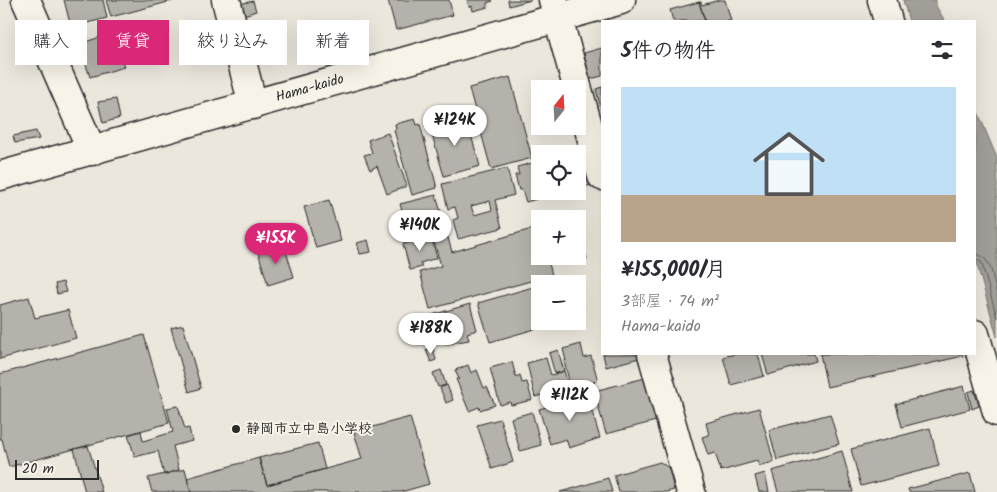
<!DOCTYPE html>
<html lang="ja">
<meta charset="utf-8">
<style>
:root{--surface:#fff;--page:#f2f2f3;--text:#2b2b33;--muted:#7c7c81;--line:#e1e1e2;--accent:#db2777}
body{margin:0;font-family:Kalam,"Klee One",sans-serif;background:var(--page);color:var(--text);height:100vh;display:flex;flex-direction:column;font-size:19px;white-space:nowrap}
*{box-sizing:border-box;margin:0}
p{font-size:16px;color:var(--muted)}
.icon{flex:none;width:28px;height:28px;fill:none;stroke:currentColor;stroke-width:2;stroke-linecap:round;stroke-linejoin:round}
.map{position:relative;flex:1;overflow:hidden}
.panel{position:absolute;left:601px;top:20px;width:375px;height:335px;display:flex;flex-direction:column;background:var(--surface);border-radius:0px;box-shadow:0 5px 20px #0002}
.panel>*{flex:none}
.banner{position:absolute;left:15px;top:20px;width:475px;height:45px;display:flex;gap:10px}
.needle{width:32px;rotate:18deg}
.tools{position:absolute;left:531px;top:80px;display:grid;gap:10px}
.tools a{display:grid;place-items:center;width:55px;height:55px;border-radius:0px;background:var(--surface);box-shadow:0 5px 20px #0002;font-size:25px}
.scale{position:absolute;left:15px;bottom:12px;width:84px;box-sizing:border-box;padding-left:5px;border:2px solid #2b2b2b;border-top:0;font-size:14px;line-height:18px;white-space:nowrap;color:#2b2b2b;-webkit-text-stroke:4px #f7f3e8;paint-order:stroke}
.price{position:absolute;translate:-50% -42px;padding:0 11px;border-radius:18px;background:#fff;color:#222;font-size:16px;line-height:32px;filter:drop-shadow(0 1px 2px #0008)}
.price::after{content:'';position:absolute;left:50%;top:30px;width:15px;height:11px;margin-left:-8px;background:inherit;clip-path:polygon(0 0,100% 0,50% 100%)}
.price.active{background:var(--accent);color:#fff}
ul{padding:0;list-style:none}
li{display:grid;align-content:center;gap:10px;height:265px;padding:0 20px}
li+li{border-top:1px solid var(--line)}
li span{display:grid;place-items:center;height:155px;border-radius:0px;color:#555}
li>.icon{margin-inline-start:auto}
span .icon{width:90px;height:90px;fill:#fffc;stroke-width:1}
li b{font-size:21px}
h2{display:flex;justify-content:space-between;align-items:center;height:60px;padding:0 20px;font-size:21px}
.tag{padding:0 18px;border-radius:0px;background:var(--surface);box-shadow:0 5px 20px #0002;font-size:18px;line-height:45px}
.tag.active{background:var(--accent);color:#fff}
.map>svg:first-child{display:block}
.water{fill:#a29f98;stroke:#72716c}
.lines{fill:none;stroke-linecap:round;stroke-linejoin:round}
.shore{stroke:#5b5957;stroke-width:1}
.building{fill:#b5b2ab;stroke:#2b2b2b;fill-rule:evenodd}
.minor-casing{stroke:#2b2b2b;stroke-width:31}
.tertiary-casing{stroke:#2b2b2b;stroke-width:31}
.minor{stroke:#f7f3e8;stroke-width:28}
.tertiary{stroke:#f7f3e8;stroke-width:28}
.poi-dot{fill:#2b2b2b;stroke:#f7f3e8;stroke-width:2}
.labels{text-anchor:middle;dominant-baseline:central;stroke-width:4;stroke-linejoin:round;paint-order:stroke}
.street-label{font-size:14px;fill:#2b2b2b;stroke:#f7f3e8}
.poi-label{font-size:14px;font-weight:bold;fill:#2b2b2b;stroke:#f7f3e8;text-anchor:start}
</style>
<div class="map">
<svg width="997" height="492" viewBox="0 0 997 492">
<rect width="100%" height="100%" fill="#ebe7dd"/>
<filter id="ink" filterUnits="userSpaceOnUse"><feTurbulence type="fractalNoise" baseFrequency=".02" numOctaves="2"/><feDisplacementMap in="SourceGraphic" scale="10" xChannelSelector="R" yChannelSelector="G"/><feConvolveMatrix kernelMatrix="1 2 1 2 8 2 1 2 1" color-interpolation-filters="sRGB"/></filter>
<g filter="url(#ink)">
<path class="water" d="M903,0H936V6L945,21H909Z
M975,105L997,158V337L975,257Z"/>
<g class="lines">
<path class="shore" d="M975,254C992,255 993,281 997,294
M975,260L980,261L982,264L997,318"/>
</g>
<path class="building" d="M64,0H103L107,18L71,27Z
M106,0H176L111,17Z
M388,0H449L453,15L396,30Z
M467,0H492L493,1L487,3L488,7L473,11L472,6L469,7Z
M508,0H531L509,6Z
M719,0H725L731,21H705L699,2H701L702,5Z
M253,1L256,11L241,16L239,4Z
M699,2L705,21H673L670,10Z
M145,26L153,53L132,59L124,33Z
M113,33L124,67L90,77L79,44Z
M602,48V76L590,79L584,53Z
M510,77L532,158L491,169L469,88Z
M602,87V112L596,89Z
M116,99L120,118L103,123L98,102Z
M466,118L480,166L444,176L430,128Z
M415,119L417,125L420,124L437,188L412,195L394,130L396,129L395,124Z
M36,131L39,139L15,143L13,136Z
M388,133L407,186L387,194L377,166L370,170L364,155L372,153L368,140Z
M581,150L591,185L578,189V154H568Z
M540,161V191H554L555,194L526,202L522,190H519L515,175H519L517,167Z
M507,168L514,195L495,200L502,228L458,239L453,220L458,218L455,207L448,209L442,184ZM490,201L492,210L474,215L471,206Z
M436,195L452,252L539,227L540,256H547L552,275L430,309L420,272L441,266L432,235L411,239L400,204Z
M329,200L341,241L316,248L304,207Z
M578,223L587,259L565,265L562,256H578Z
M431,236L437,258L420,263L422,267L410,270L403,244Z
M368,240L371,252L360,254L357,243Z
M284,245L294,277L268,285L258,252Z
M562,278L564,284H544Z
M63,282L66,292L57,294L55,284Z
M540,285V321H563L490,342L478,303Z
M29,297L35,318L68,310L76,338L0,359V305Z
M470,304L477,330L467,333L469,340L447,344L445,339L441,340L438,329L436,330L432,315Z
M183,325L201,388L189,392L171,328Z
M144,335L169,423L9,467L2,439H0V374Z
M581,344L584,358L591,356L598,381L593,382L594,385L576,390L575,387L571,388L564,361H566L563,349Z
M433,348L436,360L431,362L426,350Z
M558,350L564,371L555,374L549,353Z
M603,354H638L639,358L606,367Z
M735,354H758L764,376L731,385L723,357Z
M762,354H814L816,361L768,375Z
M820,354H962L963,356L827,387Z
M546,358L551,375L564,371L569,388L535,397L527,363Z
M512,362L516,377L520,375L522,383L527,382L532,400L511,405L510,402L500,405L490,368Z
M468,365L471,373L477,370L484,388L487,387L495,405L480,410L479,407L469,411L456,379H459L455,370Z
M441,370L446,385L438,387L433,373Z
M645,378L656,421L606,434L594,391Z
M447,385L453,400L446,403L440,388Z
M964,386L970,409L902,427L896,404Z
M974,390L979,406L972,409L968,392Z
M587,395L600,438L569,448L566,439L550,444L539,409Z
M178,406L185,429L189,428L192,441L173,446L179,470L164,475L158,451L135,457L128,435L141,431L143,441L173,432L167,408Z
M759,408L774,462L759,466L757,461L721,471L715,453L708,455L702,437L709,435L706,423Z
M532,412L541,445L520,451L511,418Z
M830,414L839,444L777,460L769,430Z
M410,417L429,484L401,492H191L187,478L259,458L267,485L362,459L354,432Z
M500,419L513,462L492,469L477,425Z
M930,428L939,466L861,486L851,449Z
M318,443L325,469L267,485L259,458Z
M88,446L102,492H85L74,449Z
M842,451L853,492H778L772,471Z
M660,462L669,468L674,490L666,492H619L614,475Z
M185,469L191,492H152L148,478Z
M765,473L769,492H759L755,476Z
M970,473L975,492H909L908,489Z
M608,478L612,492H560L575,488Z"/>
<g class="lines">
<g class="minor-casing">
<path id="minor" d="M26,0L92,151
M226,0L253,105
M553,0L602,176
M882,0L888,21
M975,334L997,412
M652,354L691,492"/>
</g>
<g class="tertiary-casing">
<g id="tertiary">
<path id="s1" d="M0,176L621,0"/>
</g>
</g>
<use href="#minor" class="minor"/>
<use href="#tertiary" class="tertiary"/>
</g>
</g>
<circle class="poi-dot" cx="236" cy="429" r="5"/>
<g class="labels">
<g class="street-label">
<text stroke="none"><textPath href="#s1" startOffset="322">Hama-kaido</textPath></text>
</g>
<g class="poi-label">
<text x="246" y="429">静岡市立中島小学校</text>
</g>
</g>
</svg>
<div class="tools">
<a><svg class="needle" viewBox="-14 -14 28 28"><path d="M0-13l5 13h-10z" fill="#e53935"/><path d="M0 13l5-13h-10z" fill="#7c7c81"/></svg></a>
<a><svg class="icon" aria-label="locate" viewBox="0 0 24 24"><circle cx="12" cy="12" r="6"/><path d="M12 2v4M12 18v4M2 12h4M18 12h4"/></svg></a>
<a>+</a>
<a>−</a>
</div>
<div class="scale">20 m</div>
<b class="price" style="left:455px;top:147px">¥124K</b>
<b class="price" style="left:420px;top:252px">¥140K</b>
<b class="price active" style="left:276px;top:265px">¥155K</b>
<b class="price" style="left:431px;top:355px">¥188K</b>
<b class="price" style="left:570px;top:422px">¥112K</b>
<div class="banner">
<a class="tag">購入</a>
<a class="tag active">賃貸</a>
<a class="tag">絞り込み</a>
<a class="tag">新着</a>
</div>
<section class="panel">
<h2>5件の物件<svg class="icon" aria-label="filters" viewBox="0 0 24 24"><path d="M4 7h16M4 17h16"/><circle cx="9" cy="7" r="2"/><circle cx="15" cy="17" r="2"/></svg></h2>
<ul>
<li><span style="background:linear-gradient(#bfe0f5 70%,#b9a48a 0)"><svg class="icon" aria-label="home" viewBox="0 0 24 24"><path d="M3 11l9-7 9 7M6 9v11h12V9"/></svg></span><div><b>¥155,000/月</b><p>3部屋 · 74 m²</p><p>Hama-kaido</p></div></li>
</ul>
</section>
</div>
